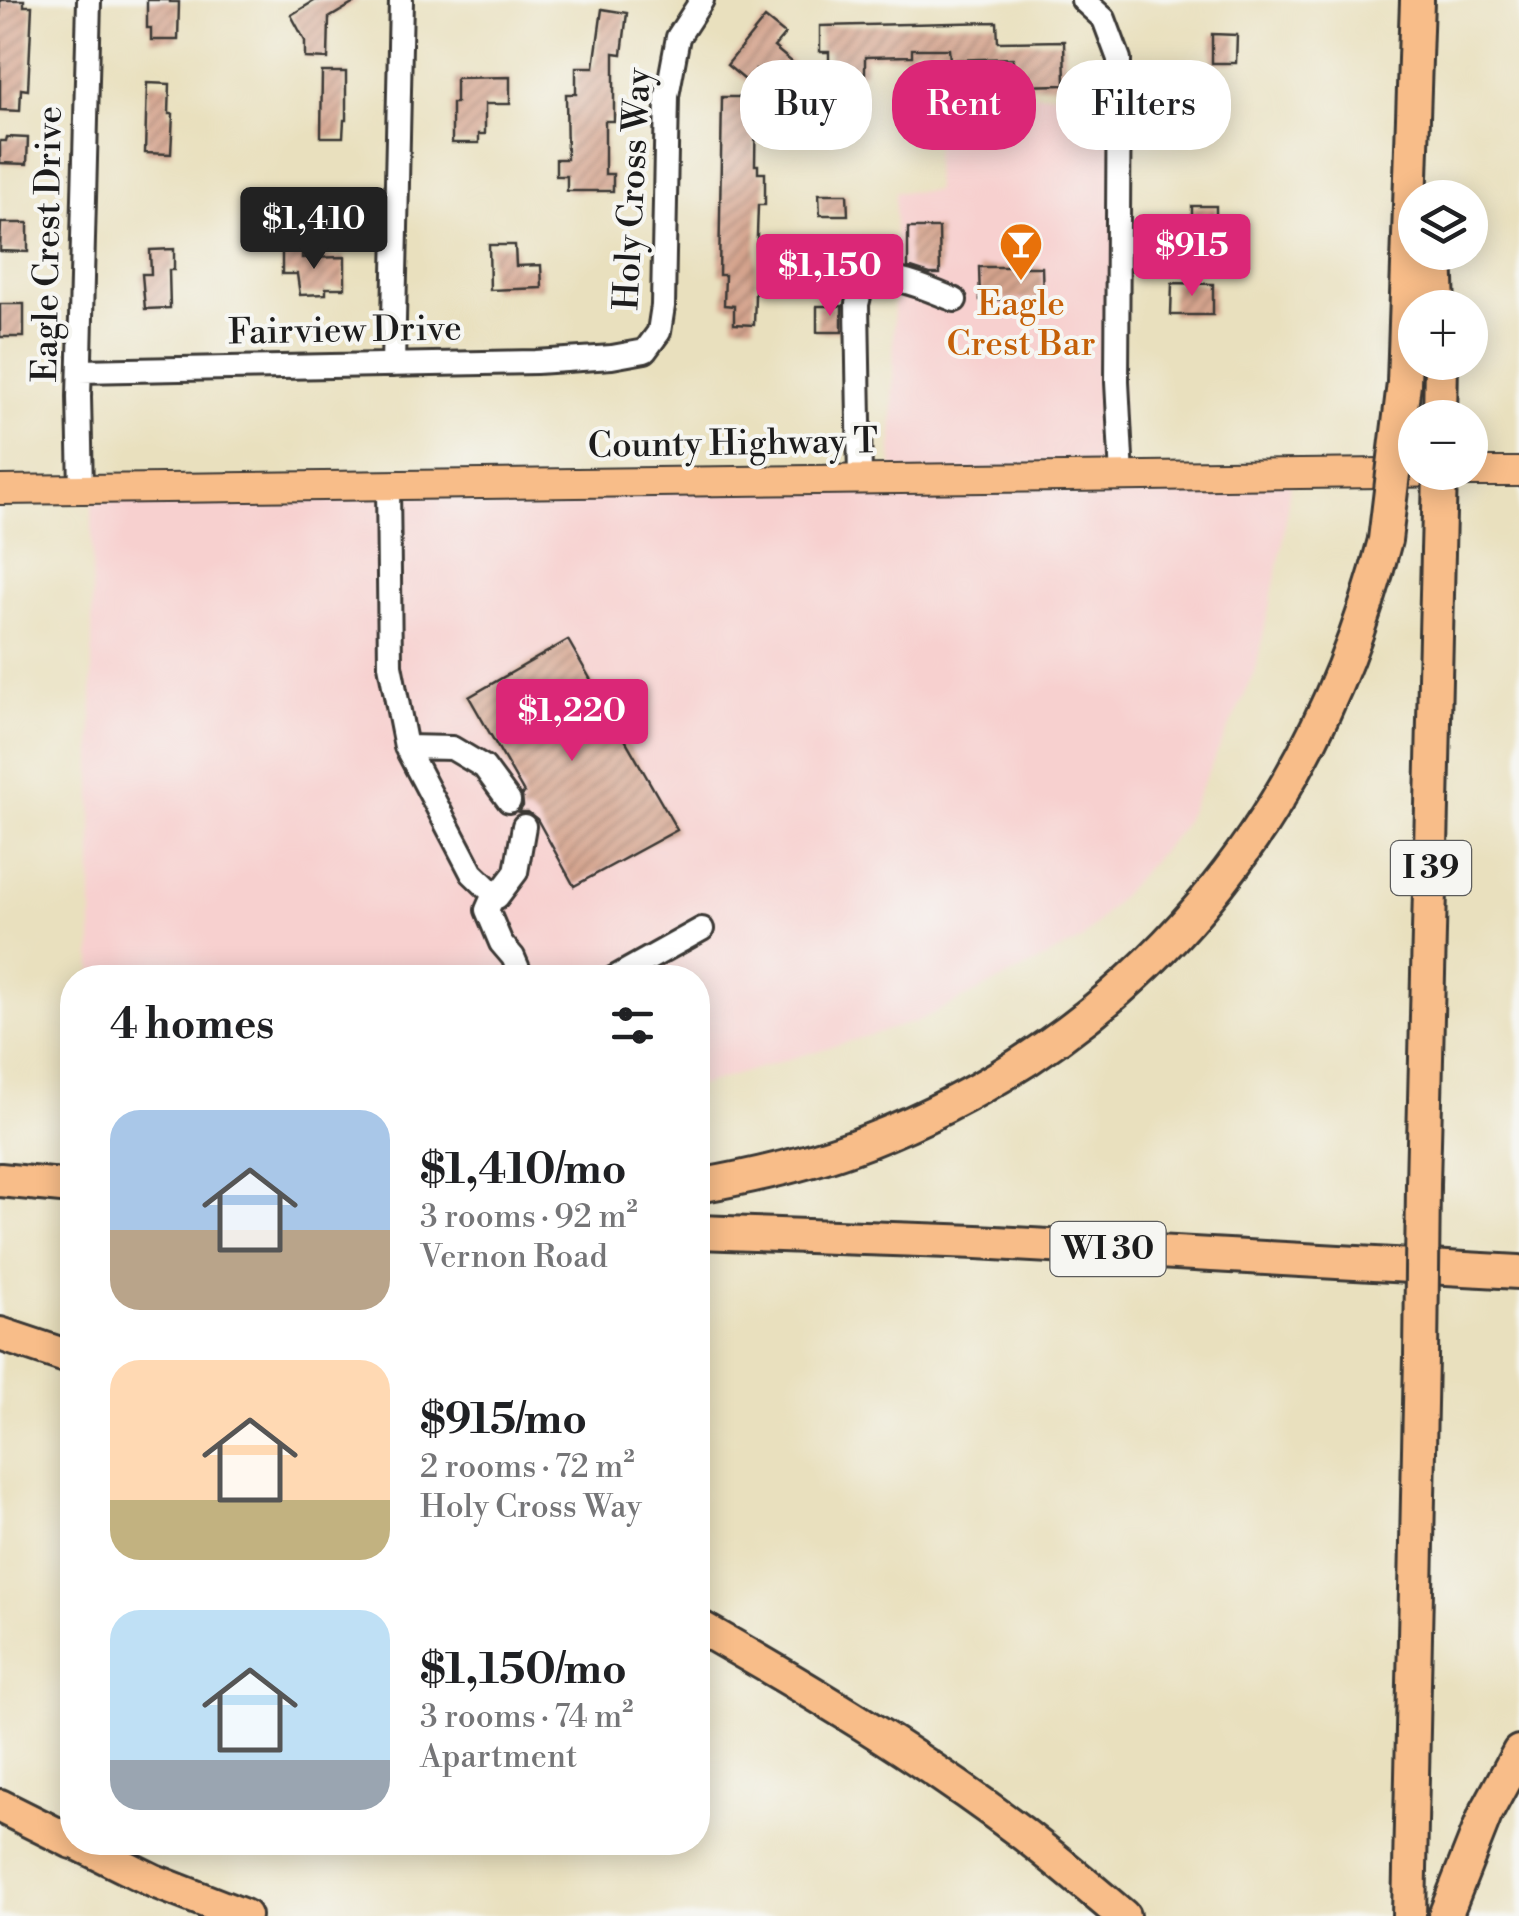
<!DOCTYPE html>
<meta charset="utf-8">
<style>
:root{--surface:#fff;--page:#f2f2f2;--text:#202124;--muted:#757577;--accent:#db2777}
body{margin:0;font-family:"Libre Bodoni",serif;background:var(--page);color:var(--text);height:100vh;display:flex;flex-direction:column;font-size:38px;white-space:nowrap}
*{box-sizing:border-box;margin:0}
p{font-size:32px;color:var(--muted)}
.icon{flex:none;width:55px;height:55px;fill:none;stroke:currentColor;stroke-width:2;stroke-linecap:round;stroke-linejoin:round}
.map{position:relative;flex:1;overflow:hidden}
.details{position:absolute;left:60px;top:965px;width:650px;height:890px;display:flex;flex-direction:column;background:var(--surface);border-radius:40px;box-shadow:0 5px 25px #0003}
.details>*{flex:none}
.banner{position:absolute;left:740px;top:60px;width:628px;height:90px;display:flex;gap:20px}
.controls{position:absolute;left:1398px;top:180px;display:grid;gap:20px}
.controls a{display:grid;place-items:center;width:90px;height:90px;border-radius:50%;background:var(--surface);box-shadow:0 5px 25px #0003;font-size:50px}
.price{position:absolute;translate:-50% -85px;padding:0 22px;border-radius:10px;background:var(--accent);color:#fff;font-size:32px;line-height:65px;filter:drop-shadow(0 2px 5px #0008)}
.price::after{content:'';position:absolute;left:50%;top:60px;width:30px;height:22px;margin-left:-15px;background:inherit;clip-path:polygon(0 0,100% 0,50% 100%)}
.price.current{background:#222;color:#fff}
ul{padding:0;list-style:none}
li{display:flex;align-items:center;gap:30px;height:250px;padding:0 50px}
li span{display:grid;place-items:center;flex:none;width:280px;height:200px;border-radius:30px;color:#555}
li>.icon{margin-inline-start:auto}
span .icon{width:120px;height:120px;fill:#fffc;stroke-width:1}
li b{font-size:42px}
h2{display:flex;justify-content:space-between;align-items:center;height:120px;padding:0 50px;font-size:42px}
.chip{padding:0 35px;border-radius:40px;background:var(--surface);box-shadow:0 5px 25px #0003;font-size:35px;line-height:90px}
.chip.current{background:var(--accent);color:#fff}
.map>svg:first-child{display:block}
.built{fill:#f7d0cf}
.building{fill:url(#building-hatch)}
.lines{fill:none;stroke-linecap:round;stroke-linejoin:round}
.minor-casing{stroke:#3b3934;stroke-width:28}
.major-casing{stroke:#3b3934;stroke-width:32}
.highway-casing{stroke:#3b3934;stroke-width:38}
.minor{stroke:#fff;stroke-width:22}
.major{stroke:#f8bd89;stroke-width:28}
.highway{stroke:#f8bd89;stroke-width:32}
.highway-bridge-casing{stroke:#3b3934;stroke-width:38;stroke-linecap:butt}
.highway-bridge{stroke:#f8bd89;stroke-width:32}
.labels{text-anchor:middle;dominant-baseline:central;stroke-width:8;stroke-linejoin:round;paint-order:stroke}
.shield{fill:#f6f6f2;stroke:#5d5d5c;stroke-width:2.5}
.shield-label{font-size:32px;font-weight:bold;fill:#1c1c1c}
.street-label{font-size:35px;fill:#1c1c1c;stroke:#f6f6f2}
.food-label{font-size:35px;fill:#c56008;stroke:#f6f6f2}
</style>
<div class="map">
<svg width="1519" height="1916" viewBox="0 0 1519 1916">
<defs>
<pattern id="building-hatch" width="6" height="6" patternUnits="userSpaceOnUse" patternTransform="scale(2.5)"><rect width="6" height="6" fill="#d5a48e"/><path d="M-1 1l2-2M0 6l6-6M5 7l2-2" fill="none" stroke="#ac8573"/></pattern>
</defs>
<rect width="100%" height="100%" fill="#f6f6f2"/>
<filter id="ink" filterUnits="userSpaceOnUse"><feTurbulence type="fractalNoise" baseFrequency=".01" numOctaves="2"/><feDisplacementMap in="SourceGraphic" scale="20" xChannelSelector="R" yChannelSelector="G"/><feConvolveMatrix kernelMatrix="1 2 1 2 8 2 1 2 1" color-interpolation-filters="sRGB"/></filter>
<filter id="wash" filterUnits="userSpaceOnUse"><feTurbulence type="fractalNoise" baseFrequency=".0048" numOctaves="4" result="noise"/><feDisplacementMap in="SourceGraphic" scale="40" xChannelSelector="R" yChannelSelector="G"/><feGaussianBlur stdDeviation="2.25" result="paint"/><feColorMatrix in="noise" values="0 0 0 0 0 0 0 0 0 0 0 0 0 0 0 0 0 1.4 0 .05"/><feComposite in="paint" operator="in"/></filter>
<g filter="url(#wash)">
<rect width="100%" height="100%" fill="#e9e0be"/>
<path class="built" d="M1119,92L1122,477L1291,475L1283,543L1255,673L1182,827L1082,940L918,1021L698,1086V978L92,977V489L892,480L895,192L935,191L934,157L943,96Z"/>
<g id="blocks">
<path class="building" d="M0,0H24V6H32L28,90L21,89L20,111L0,110Z
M147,0H170V2H179L178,40H151V28H147Z
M316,0H359L329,18L328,59L305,58V41L291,15Z
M602,9L627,13L622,54L614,53V121H605V174H613V191H567V176H556V159H567L566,94H576V67H594Z
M765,18L785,34L774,47L793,63L775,86L756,70V89L727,65Z
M997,22L998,42L1064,41L1065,85L1013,86V58L950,60L949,49H912V56L865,57V73H829V52H820V26Z
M1212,34L1237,35L1236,63H1212Z
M322,72H346V120H344L343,137H321Z
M510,77V104H485V134H479V143H452V103H456V78Z
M147,83L170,84L169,114H173L171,154L145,153Z
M722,97H756L755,165H758V173H765V205H758L754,325L734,324V306L724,305L725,275H719Z
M7,137L28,138L27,164L0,163V141H6Z
M819,194H847L848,215H820Z
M1192,206H1216V245H1200V238H1192Z
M1,223H28V252L0,251Z
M908,228H939L940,274H930L908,267Z
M489,245H515L516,266L541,265L542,288L490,290Z
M282,248H302V258L345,257V288H326V294L300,295L297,274H282Z
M174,249V270H169L170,308L145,309L142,274H151L150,250Z
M979,267H1042L1043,299L980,300Z
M1172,283L1213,284V315H1171Z
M0,304H24V337H0Z
M817,306H842V332H817Z
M568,640L677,830L574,886L537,819L528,812H519L523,806L522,794L524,793L469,697Z"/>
</g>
</g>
<g filter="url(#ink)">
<use href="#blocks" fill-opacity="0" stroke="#3b3934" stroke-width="2.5"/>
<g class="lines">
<g class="minor-casing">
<path id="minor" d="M1083,0L1104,19L1119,59L1117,382L1122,477
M393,365L401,0
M80,371L536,362L612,357L645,351L659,332L663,306L667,96L678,37L702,0
M860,480L857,304C859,298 859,293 862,288C878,264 934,292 955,300
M388,485L390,665L406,747L452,748L484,767L509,801
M81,489L79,397L89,0
M406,747L472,873L497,897L516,872L524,826
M494,894L487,910L501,943L513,957L522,978
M614,978L702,929"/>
</g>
<g class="major-casing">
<path id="major" d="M1470,472H1519
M0,490L1467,472"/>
</g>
<g class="highway-casing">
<path id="highway" d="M1436,252L1438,308
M1404,383L1417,0
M1440,418L1441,362
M0,1180L72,1187
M1423,1185L1438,552
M698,1186C755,1176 812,1163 866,1142C1139,1035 1313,820 1385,540
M698,1232L977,1242L1519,1272
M0,1334L72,1358
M698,1626C809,1689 920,1756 1022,1833C1057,1860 1090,1888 1123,1916
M0,1806L72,1842
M75,1842L154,1881L244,1916
M1409,1916L1421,1357
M1445,1916L1485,1815L1519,1752"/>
</g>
<use href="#minor" class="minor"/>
<use href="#major" class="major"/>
<use href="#highway" class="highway"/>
<g class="highway-bridge-casing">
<path id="highway-bridge" d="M1385,540L1404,383
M1438,552L1440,472
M1421,1357L1423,1185"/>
</g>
<use href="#highway-bridge" class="highway-bridge"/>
</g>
</g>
<defs>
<g id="bar-pin" transform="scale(2.25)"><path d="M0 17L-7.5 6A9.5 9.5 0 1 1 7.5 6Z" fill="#e8710a" stroke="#f6f6f2"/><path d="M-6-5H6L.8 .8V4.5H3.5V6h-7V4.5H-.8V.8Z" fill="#fff"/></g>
</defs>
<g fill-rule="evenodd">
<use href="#bar-pin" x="1021" y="244"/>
</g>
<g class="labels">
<g class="shield">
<rect x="1391" y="841" width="80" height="54" rx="8"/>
<rect x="1050.5" y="1222" width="115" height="54" rx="8"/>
</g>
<g class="shield-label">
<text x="1431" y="868">I 39</text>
<text x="1108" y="1249">WI 30</text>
</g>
<g class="street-label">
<text transform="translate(633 189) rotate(-87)">Holy Cross Way</text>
<text transform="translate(48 244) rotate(-89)">Eagle Crest Drive</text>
<text transform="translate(345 331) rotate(-1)">Fairview Drive</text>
<text transform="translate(733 444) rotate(-1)">County Highway T</text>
</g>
<g class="food-label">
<text x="1021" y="304">Eagle<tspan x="1021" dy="40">Crest Bar</tspan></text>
</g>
</g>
</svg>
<div class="controls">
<a><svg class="icon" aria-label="layers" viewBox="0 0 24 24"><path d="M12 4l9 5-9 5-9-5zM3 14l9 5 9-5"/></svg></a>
<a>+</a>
<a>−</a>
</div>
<b class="price current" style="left:314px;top:272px">$1,410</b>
<b class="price" style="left:1192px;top:299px">$915</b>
<b class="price" style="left:830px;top:319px">$1,150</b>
<b class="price" style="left:572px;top:764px">$1,220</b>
<div class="banner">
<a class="chip">Buy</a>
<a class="chip current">Rent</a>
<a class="chip">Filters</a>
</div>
<section class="details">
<h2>4 homes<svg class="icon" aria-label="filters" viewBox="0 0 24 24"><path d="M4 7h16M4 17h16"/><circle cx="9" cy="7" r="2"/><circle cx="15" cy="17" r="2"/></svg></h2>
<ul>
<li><span style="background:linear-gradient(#a9c7e8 60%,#b9a48a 0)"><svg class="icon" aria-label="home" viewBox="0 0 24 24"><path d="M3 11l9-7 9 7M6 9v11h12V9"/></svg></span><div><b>$1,410/mo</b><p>3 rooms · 92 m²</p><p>Vernon Road</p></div></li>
<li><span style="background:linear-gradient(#ffd9b3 70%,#c2b280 0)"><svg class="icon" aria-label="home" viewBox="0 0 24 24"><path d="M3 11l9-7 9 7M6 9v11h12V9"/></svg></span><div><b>$915/mo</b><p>2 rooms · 72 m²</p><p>Holy Cross Way</p></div></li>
<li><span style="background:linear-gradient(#bfe0f5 75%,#9aa5b1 0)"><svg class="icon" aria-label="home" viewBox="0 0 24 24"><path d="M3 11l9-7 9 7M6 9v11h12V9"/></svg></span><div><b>$1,150/mo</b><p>3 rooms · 74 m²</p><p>Apartment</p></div></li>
</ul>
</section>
</div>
